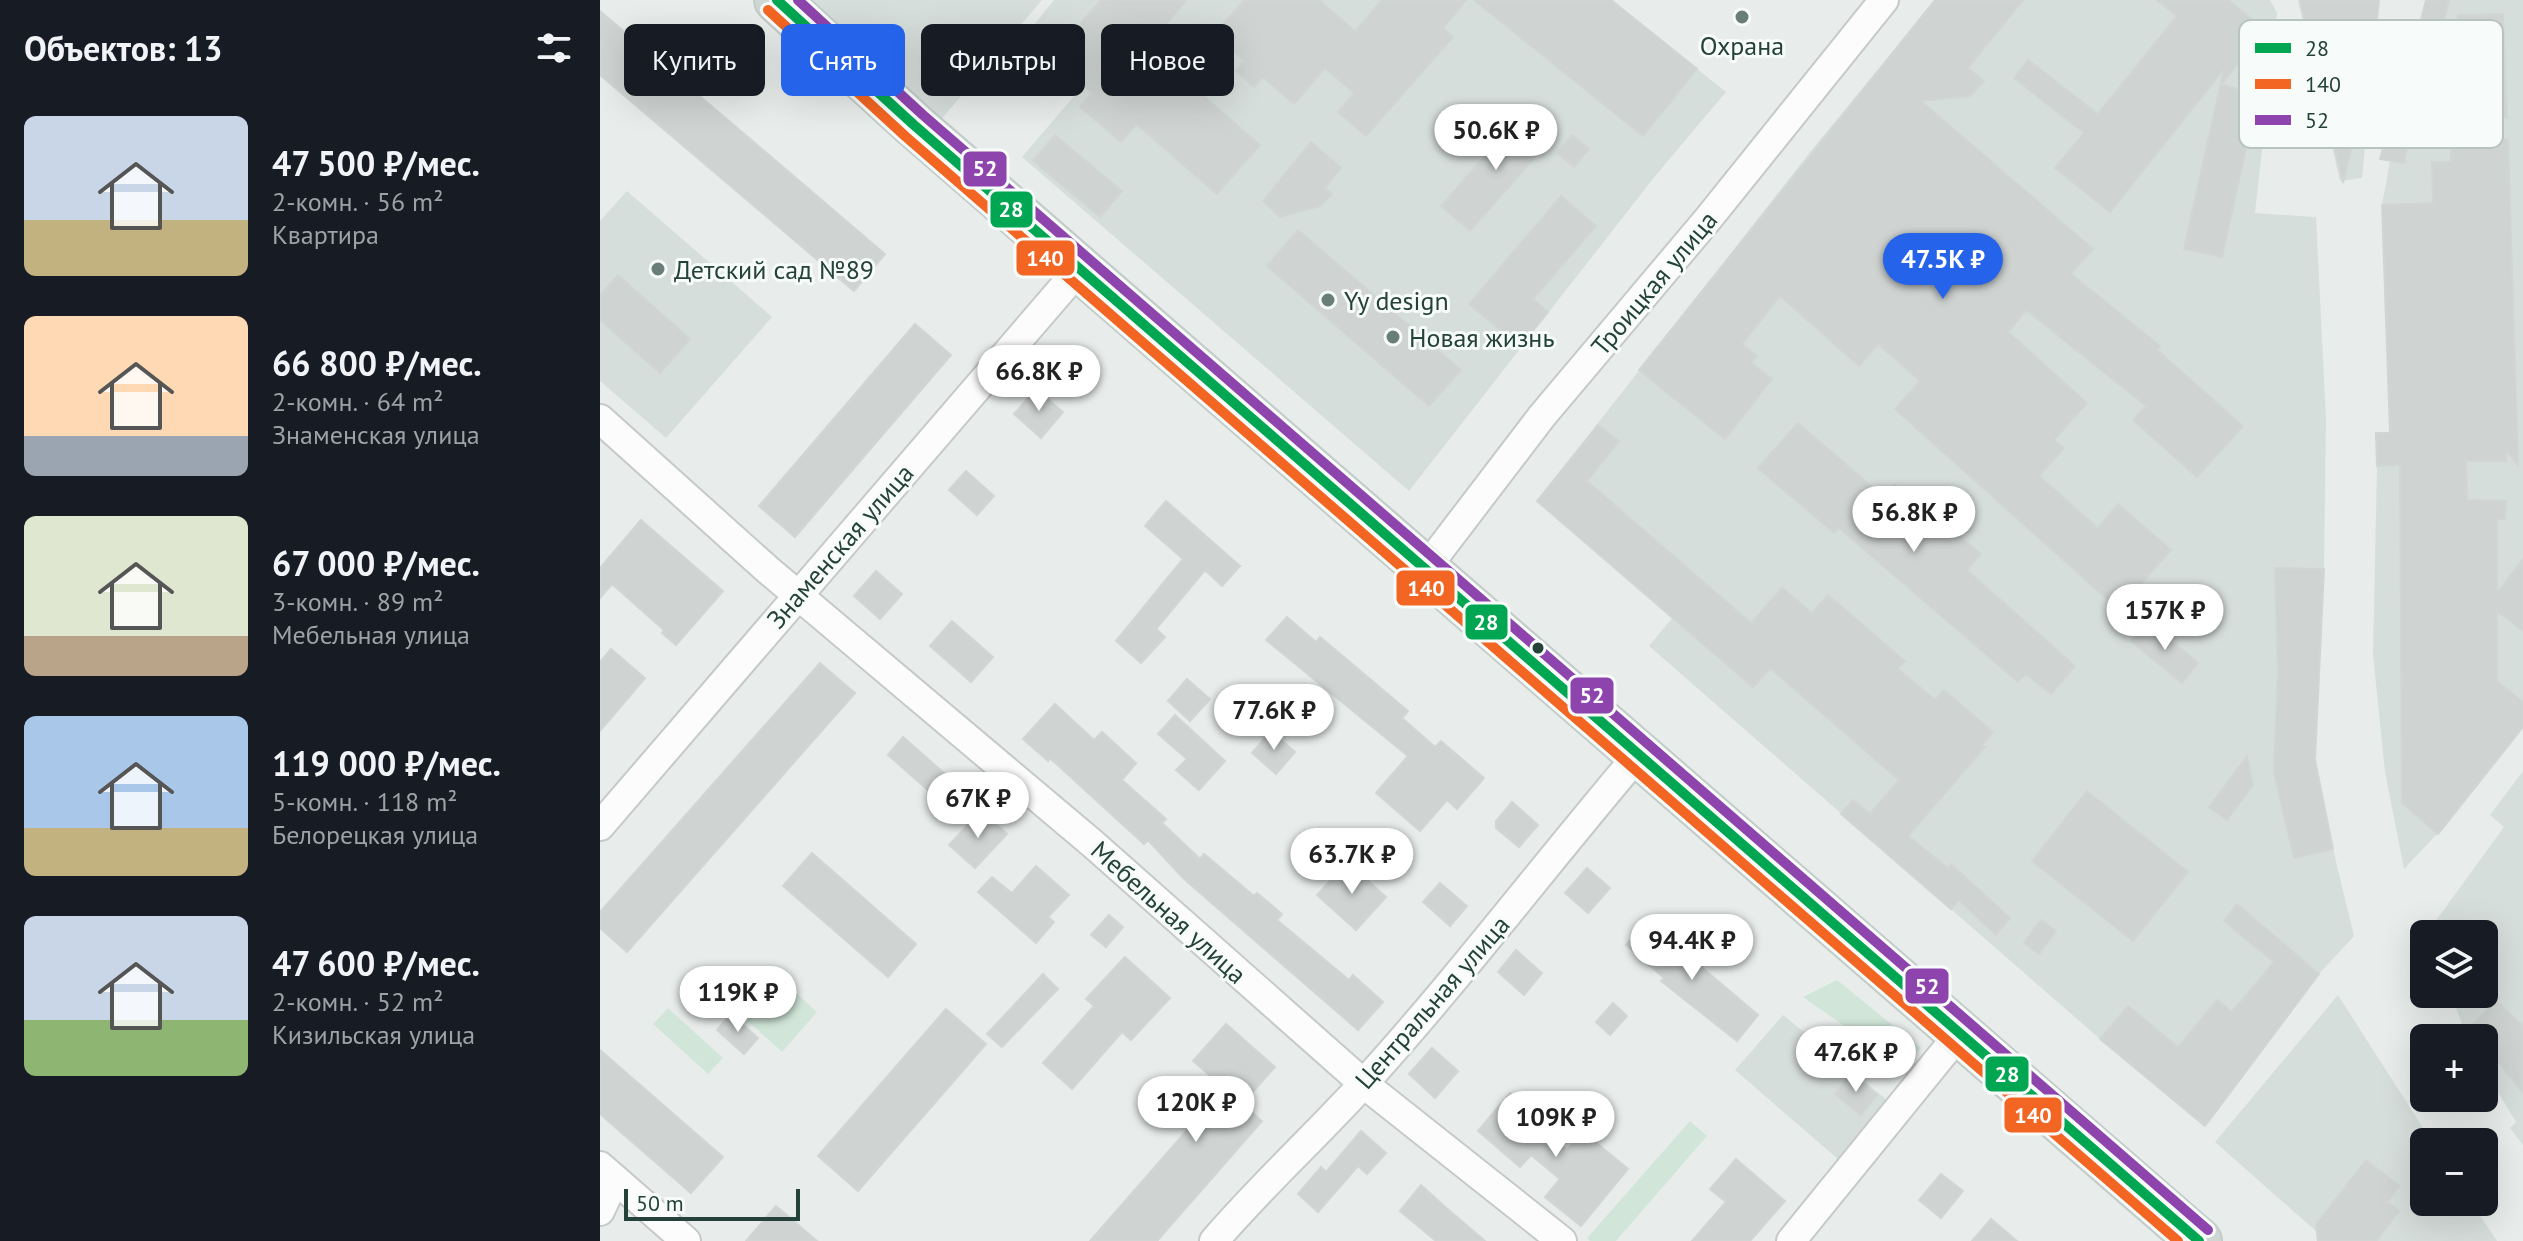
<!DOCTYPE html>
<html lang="ru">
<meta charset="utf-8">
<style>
:root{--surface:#171b24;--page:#20242c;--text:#f1f3f6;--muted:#9ea1a6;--accent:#2563eb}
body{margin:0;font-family:"PT Sans",sans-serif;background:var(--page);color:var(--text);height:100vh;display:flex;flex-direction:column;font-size:30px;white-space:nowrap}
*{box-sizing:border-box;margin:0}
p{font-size:26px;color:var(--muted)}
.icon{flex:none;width:44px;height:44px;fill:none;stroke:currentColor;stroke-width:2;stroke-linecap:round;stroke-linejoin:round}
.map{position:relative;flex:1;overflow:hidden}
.details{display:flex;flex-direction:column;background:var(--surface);width:600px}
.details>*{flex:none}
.hud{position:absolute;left:24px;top:24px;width:760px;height:72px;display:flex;gap:16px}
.tools{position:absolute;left:1810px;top:920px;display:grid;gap:16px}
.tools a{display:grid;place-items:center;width:88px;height:88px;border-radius:12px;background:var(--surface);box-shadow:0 8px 32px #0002;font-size:40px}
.scale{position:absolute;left:24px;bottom:20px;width:176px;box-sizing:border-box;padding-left:8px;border:4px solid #24423a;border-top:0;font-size:22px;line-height:28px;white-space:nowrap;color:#24423a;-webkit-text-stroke:6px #f7fbf9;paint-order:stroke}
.price{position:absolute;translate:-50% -68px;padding:0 18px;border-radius:28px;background:#fff;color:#222;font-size:26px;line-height:52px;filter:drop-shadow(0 2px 4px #0008)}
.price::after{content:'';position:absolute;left:50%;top:48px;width:24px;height:18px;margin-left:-12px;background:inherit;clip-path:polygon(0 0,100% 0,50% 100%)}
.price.selected{background:var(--accent);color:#fff}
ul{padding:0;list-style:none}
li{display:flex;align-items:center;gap:24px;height:200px;padding:0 24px}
li span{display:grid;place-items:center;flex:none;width:224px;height:160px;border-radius:12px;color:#555}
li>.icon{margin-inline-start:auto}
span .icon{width:96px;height:96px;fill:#fffc;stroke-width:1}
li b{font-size:34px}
h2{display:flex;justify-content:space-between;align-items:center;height:96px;padding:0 24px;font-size:34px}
.chip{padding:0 28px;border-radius:12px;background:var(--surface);box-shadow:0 8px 32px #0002;font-size:28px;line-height:72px}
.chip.selected{background:var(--accent);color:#fff}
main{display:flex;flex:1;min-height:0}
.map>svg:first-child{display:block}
.built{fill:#d6dedb}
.green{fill:#d1e6d8}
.building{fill:#cfd4d2;stroke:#d1d6d4;stroke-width:2}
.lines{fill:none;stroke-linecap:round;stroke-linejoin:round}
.street-casing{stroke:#c5cac8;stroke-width:32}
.primary-casing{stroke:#c3ccc9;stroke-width:48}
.street{stroke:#fcfcfc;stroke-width:28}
.primary{stroke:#cfd7d5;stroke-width:44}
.bus-1-casing{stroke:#f7fbf9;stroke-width:16}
.bus-2-casing{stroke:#f7fbf9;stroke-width:16}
.bus-3-casing{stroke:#f7fbf9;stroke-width:16}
.bus-1{stroke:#00a651;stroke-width:10}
.bus-2{stroke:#f26522;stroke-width:10}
.bus-3{stroke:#8e44ad;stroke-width:10}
.poi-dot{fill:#697e78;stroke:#f7fbf9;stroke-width:3}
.bus-dot{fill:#24423a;stroke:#f7fbf9;stroke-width:3}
.labels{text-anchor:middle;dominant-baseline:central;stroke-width:6;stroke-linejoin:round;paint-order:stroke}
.poi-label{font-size:26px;fill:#24423a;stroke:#f7fbf9;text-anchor:start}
.street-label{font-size:26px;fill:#24423a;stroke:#f7fbf9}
.key{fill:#f7fbf9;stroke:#b8c4c0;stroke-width:2}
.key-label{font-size:22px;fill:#24423a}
.line-badge{stroke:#f7fbf9;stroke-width:3}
.badge-label{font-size:22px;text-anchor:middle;font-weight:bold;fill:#fff}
</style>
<main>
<section class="details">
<h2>Объектов: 13<svg class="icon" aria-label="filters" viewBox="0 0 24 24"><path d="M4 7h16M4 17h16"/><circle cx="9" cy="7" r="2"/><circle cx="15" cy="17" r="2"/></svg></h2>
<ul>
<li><span style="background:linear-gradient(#c9d6e8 65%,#c2b280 0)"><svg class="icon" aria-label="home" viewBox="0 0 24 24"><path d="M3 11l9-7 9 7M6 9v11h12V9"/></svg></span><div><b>47 500 ₽/мес.</b><p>2-комн. · 56 m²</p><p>Квартира</p></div></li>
<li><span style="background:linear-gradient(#ffd9b3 75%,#9aa5b1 0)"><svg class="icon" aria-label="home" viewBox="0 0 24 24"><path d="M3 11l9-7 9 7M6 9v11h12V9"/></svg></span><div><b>66 800 ₽/мес.</b><p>2-комн. · 64 m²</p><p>Знаменская улица</p></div></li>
<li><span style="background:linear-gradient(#dfe7d0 75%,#b9a48a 0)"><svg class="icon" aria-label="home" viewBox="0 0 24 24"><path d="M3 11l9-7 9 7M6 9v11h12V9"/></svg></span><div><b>67 000 ₽/мес.</b><p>3-комн. · 89 m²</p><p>Мебельная улица</p></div></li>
<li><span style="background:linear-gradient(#a9c7e8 70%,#c2b280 0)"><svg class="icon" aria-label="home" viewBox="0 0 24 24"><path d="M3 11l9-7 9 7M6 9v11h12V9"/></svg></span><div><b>119 000 ₽/мес.</b><p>5-комн. · 118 m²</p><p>Белорецкая улица</p></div></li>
<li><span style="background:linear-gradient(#c9d6e8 65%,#8fb573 0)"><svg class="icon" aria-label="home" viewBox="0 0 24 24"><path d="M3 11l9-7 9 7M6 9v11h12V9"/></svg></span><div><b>47 600 ₽/мес.</b><p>2-комн. · 52 m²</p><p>Кизильская улица</p></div></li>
</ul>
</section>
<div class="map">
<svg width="1923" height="1241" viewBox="0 0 1923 1241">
<rect width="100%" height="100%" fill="#e8edeb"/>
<path class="built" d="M202,0H442L339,122Z
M454,0H1011L1126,92L1056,175L809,491L422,157L487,81L480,75L476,79L425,36Z
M1335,0H1670L1677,13L1655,213L1716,217L1726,420L1724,569L1715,760L1718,787L1754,936L1719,974L1605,1126L1500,1039L1049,646L1073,617L937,501L1210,152Z
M1698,0H1779L1762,178L1740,181Z
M1826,0H1923V727L1838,833L1804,869L1785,772L1773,655L1777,466L1790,433L1782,205L1797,123L1798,93L1804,72L1807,73Z
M27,191L172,317L66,438L0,381V221Z
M1923,771V1145L1910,1128L1916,1122L1884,1069V1038H1867L1851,994H1884V934H1831L1829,930L1904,827L1890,815Z
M1738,995L1832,1142H1824V1202H1871L1897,1241H1718L1717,1232L1615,1142Z
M1183,1015L1287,1100L1239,1160L1135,1070Z"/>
<path class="green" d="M165,965L217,1012L182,1052L130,1005Z
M1237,980L1321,1048L1303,1067L1203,997Z
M68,1008L123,1058L108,1074L53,1024Z
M1090,1121L1107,1136L1016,1241H990L987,1238Z"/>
<path class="building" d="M501,0H587L547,46L660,145L617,194L536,124L521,142L480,107L492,93L451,57Z
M644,0H719L755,31L782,0H866L843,28L853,37L766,136L738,112L754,93L725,68L694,104L663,77L654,87L636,71L645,61L614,35Z
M874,0H1011L1097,69L1043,136Z
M1335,0H1423L1368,68L1384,81L1370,96L1321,101L1493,249L1471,274L1560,346L1557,350L1643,426L1597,477L1533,420L1546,406L1426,310L1408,332L1487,403L1454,440L1464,448L1439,476L1498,528L1518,504L1571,550L1518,609L1295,409L1320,381L1278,344L1259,366L1180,296L1142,344L1157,356L1151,363L1172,379L1125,439L1039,370Z
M1557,0H1628L1665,29L1621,85L1658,94L1622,257L1584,249L1624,69L1510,212L1455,168L1484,133L1414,78L1428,60L1498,114L1577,16Z
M1700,0H1779L1774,48L1733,44L1755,132L1743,183Z
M1826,0H1849L1826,100L1800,94V85L1803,74H1807Z
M0,11L285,254L254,291L0,75Z
M1903,14L1907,118L1859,107L1858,15Z
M922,114L951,139L870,231L841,206Z
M455,135L522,191L500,217L433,161Z
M972,135L989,149L974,167L957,153Z
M1850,138L1908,140L1918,465L1906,450V461H1866L1867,500L1906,501L1905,519H1897V593L1923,559V631L1897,611V681L1923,702V727L1838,834L1802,803L1800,465L1777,466L1776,433H1790L1782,205L1833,203L1832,162H1851Z
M1808,140L1804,163L1780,159L1785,141Z
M711,142L741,168L725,188L732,194L720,206L680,217L663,201Z
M961,196L996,226L933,299L948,312L920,346L869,304Z
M698,230L861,370L829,406L667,266Z
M18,275L90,339L60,373L0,320V295Z
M315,324L351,355L195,537L159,506Z
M436,389L463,412L441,438L414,414Z
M1198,423L1284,497L1295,485L1381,554L1367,570L1475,666L1451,694L1426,674L1418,682L1239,528L1234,533L1158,468Z
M998,425L1019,441L987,481L1151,623L1182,588L1212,613L1228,595L1305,661L1298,669L1335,700L1344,690L1393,732L1382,745L1385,747L1308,836L1348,868L1351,864L1410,918L1396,935L1359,900L1351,909L1241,814L1253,800L1270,814L1299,780L1170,668L1153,687L937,501Z
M366,471L394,496L377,515L349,490Z
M566,501L640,566L622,586L605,570L556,629L565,637L541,663L516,641L583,559L545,526Z
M41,520L123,591L76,645L62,633L64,630L12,584L0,598V568Z
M1675,568L1724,569L1715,760L1733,849L1694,858L1674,772L1678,673Z
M276,571L302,594L280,619L254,596Z
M687,617L716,642L720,637L808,711L802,718L835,747L841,741L884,778L857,809L847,800L820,831L776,793L808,756L666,640Z
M352,621L393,657L371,682L330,646Z
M1548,621L1598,663L1582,683L1531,641Z
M11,649L45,678L0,731V662Z
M220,663L255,693L27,952L0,928V912Z
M587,679L610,699L590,721L568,701Z
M455,704L494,740L502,732L536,763L522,780L566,819L562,823L600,859L604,854L654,896L657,893L682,914L677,920L749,980L753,975L783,1002L758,1030L583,878L548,840L544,844L450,758L448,761L423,739Z
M575,715L625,761L599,790L576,770L587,759L558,734Z
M671,731L695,752L676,774L652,753Z
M303,737L352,780L337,798L288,755Z
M1647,756L1653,785L1627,820L1609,807Z
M1487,791L1588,872L1533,941L1432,861Z
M912,802L938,825L919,847L896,828V821Z
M381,811L407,834L375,868L349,845Z
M212,853L316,944L288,977L183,886Z
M747,862L786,897L756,930L717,895Z
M436,866L469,895L448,917L454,922L436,943L378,892L392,877L412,893Z
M987,868L1010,888L988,913L965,893Z
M840,883L867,906L850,926L823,902Z
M1637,904L1719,974L1605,1126L1500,1039L1528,1006L1578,1047L1617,1000L1632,1012L1674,962L1624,921Z
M509,915L523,927L506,947L491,935Z
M1441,920L1456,931L1439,954L1424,943Z
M1047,921L1158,1015L1137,1041L1061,981L1064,978L1026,945Z
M916,950L942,973L924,995L898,972Z
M525,957L570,998L531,1040L522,1032L472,1089L443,1063L494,1006L486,999Z
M443,974L458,989L402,1047L387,1034Z
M1896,1000L1923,1026V1093L1884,1044V1038H1860Z
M1013,1003L1027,1016L1010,1035L996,1022Z
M346,1009L386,1044L258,1191L218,1156Z
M131,1014L158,1038L144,1054L117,1030Z
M626,1024L675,1067L642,1104L662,1121L557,1241H490L624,1088L593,1061Z
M832,1048L858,1071L835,1098L809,1074Z
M0,1050L123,1157L91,1193L0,1114Z
M1251,1074L1277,1095L1261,1115L1235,1094Z
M910,1093L925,1106L921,1110L967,1150L982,1131L1028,1169L981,1226L945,1197L960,1179L931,1155L920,1167L878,1131Z
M761,1131L786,1153L767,1174L758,1166L718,1212L698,1194L721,1167L726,1172Z
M1136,1159L1185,1201L1150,1241H1092L1126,1202L1110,1189Z
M1766,1160L1800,1186L1787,1202L1799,1211L1776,1241H1718L1716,1225Z
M1341,1174L1363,1191L1341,1218L1319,1200Z
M821,1185L843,1205L885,1241H836L800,1211Z
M176,1206L196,1223L217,1241H146Z
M1391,1219L1417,1241H1372Z"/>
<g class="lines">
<g class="street-casing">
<path id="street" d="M0,419L168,570L493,844L764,1084L962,1241
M826,568L942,416L1108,219L1284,0
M0,826L481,267
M0,1166L86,1241
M0,1211L15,1179
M614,1241C662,1185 716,1136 765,1082C861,976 947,862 1039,754
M1191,1241L1360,1033"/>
</g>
<g class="primary-casing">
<path id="primary" d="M177,0L314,125L1599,1241"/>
</g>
<use href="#street" class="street"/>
<use href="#primary" class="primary"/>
<g class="bus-1-casing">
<path id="bus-1" d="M177,0L314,125L1599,1241"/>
</g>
<g class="bus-2-casing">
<path id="bus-2" d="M168,10L305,136L1578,1241"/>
</g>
<g class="bus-3-casing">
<path id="bus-3" d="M198,0L323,115L1608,1230"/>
</g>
<use href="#bus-1" class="bus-1"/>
<use href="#bus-2" class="bus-2"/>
<use href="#bus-3" class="bus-3"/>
</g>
<g class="poi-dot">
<circle cx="1142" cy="17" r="8"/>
<circle cx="58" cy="269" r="8"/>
<circle cx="728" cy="300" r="8"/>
<circle cx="793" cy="337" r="8"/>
</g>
<circle class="bus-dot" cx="938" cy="648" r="7"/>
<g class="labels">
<g class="poi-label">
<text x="1142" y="45" text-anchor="middle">Охрана</text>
<text x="74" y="269">Детский сад №89</text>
<text x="744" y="300">Yy design</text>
<text x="809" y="337">Новая жизнь</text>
</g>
<g class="street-label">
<text transform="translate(1054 283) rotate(-50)">Троицкая улица</text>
<text transform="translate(240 546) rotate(-49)">Знаменская улица</text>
<text transform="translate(569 912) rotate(42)">Мебельная улица</text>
<text transform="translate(832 1002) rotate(-49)">Центральная улица</text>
</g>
</g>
<rect x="1639" y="20" width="264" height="128" rx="12" class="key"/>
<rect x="1655" y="43" width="36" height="10" fill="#00a651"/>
<rect x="1655" y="79" width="36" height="10" fill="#f26522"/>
<rect x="1655" y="115" width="36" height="10" fill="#8e44ad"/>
<g class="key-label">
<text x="1705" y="56">28</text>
<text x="1705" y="92">140</text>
<text x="1705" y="128">52</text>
</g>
<g class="line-badge">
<rect x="362" y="150" width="46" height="38" rx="8" fill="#8e44ad"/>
<rect x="389" y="190" width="45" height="39" rx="8" fill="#00a651"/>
<rect x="415" y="239" width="61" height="38" rx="8" fill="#f26522"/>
<rect x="795" y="569" width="61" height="38" rx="8" fill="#f26522"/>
<rect x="864" y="603" width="45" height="38" rx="8" fill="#00a651"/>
<rect x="969" y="676" width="46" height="39" rx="8" fill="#8e44ad"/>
<rect x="1304" y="967" width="46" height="38" rx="8" fill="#8e44ad"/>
<rect x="1384" y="1055" width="46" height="38" rx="8" fill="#00a651"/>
<rect x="1403" y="1096" width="60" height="38" rx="8" fill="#f26522"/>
</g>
<g class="badge-label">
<text x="385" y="176">52</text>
<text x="411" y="217">28</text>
<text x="445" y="266">140</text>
<text x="826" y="596">140</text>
<text x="886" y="630">28</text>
<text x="992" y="703">52</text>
<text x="1327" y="994">52</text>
<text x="1407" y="1082">28</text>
<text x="1433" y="1123">140</text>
</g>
</svg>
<div class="tools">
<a><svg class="icon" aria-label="layers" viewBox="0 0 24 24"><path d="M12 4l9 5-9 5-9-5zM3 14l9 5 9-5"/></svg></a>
<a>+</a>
<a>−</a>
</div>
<div class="scale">50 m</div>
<b class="price" style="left:896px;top:172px">50.6K ₽</b>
<b class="price selected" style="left:1343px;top:301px">47.5K ₽</b>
<b class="price" style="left:439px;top:413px">66.8K ₽</b>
<b class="price" style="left:1314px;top:554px">56.8K ₽</b>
<b class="price" style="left:1565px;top:652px">157K ₽</b>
<b class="price" style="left:674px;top:752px">77.6K ₽</b>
<b class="price" style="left:378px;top:840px">67K ₽</b>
<b class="price" style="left:752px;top:896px">63.7K ₽</b>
<b class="price" style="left:1092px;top:982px">94.4K ₽</b>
<b class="price" style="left:138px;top:1034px">119K ₽</b>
<b class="price" style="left:1256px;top:1094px">47.6K ₽</b>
<b class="price" style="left:596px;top:1144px">120K ₽</b>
<b class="price" style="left:956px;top:1159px">109K ₽</b>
<div class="hud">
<a class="chip">Купить</a>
<a class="chip selected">Снять</a>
<a class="chip">Фильтры</a>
<a class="chip">Новое</a>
</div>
</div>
</main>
